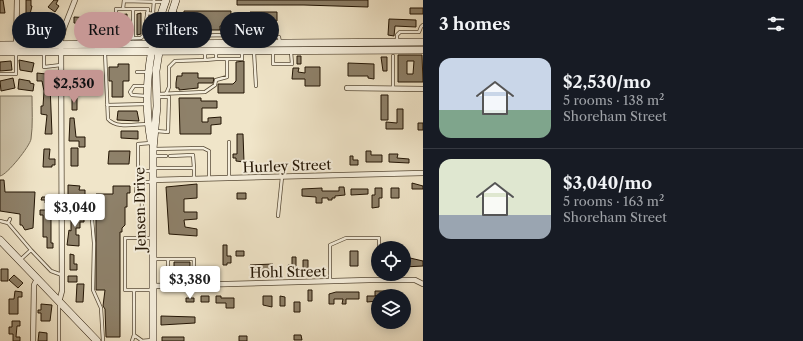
<!DOCTYPE html>
<meta charset="utf-8">
<style>
:root{--surface:#171b24;--page:#20242c;--text:#f1f3f6;--muted:#9ea1a6;--line:#363941;--accent:#c59692}
body{margin:0;font-family:"Libre Caslon Text",serif;background:var(--page);color:var(--text);height:100vh;display:flex;flex-direction:column;font-size:15px;white-space:nowrap}
*{box-sizing:border-box;margin:0}
p{font-size:13px;color:var(--muted)}
.icon{flex:none;width:22px;height:22px;fill:none;stroke:currentColor;stroke-width:2;stroke-linecap:round;stroke-linejoin:round}
.map{position:relative;flex:1;overflow:hidden}
.sheet{display:flex;flex-direction:column;background:var(--surface);width:380px}
.sheet>*{flex:none}
.top-card{position:absolute;left:12px;top:12px;width:351px;height:36px;display:flex;gap:8px}
.fabs{position:absolute;left:371px;top:241px;display:grid;gap:8px}
.fabs a{display:grid;place-items:center;width:40px;height:40px;border-radius:50%;background:var(--surface);box-shadow:0 2px 10px #0003;font-size:20px}
.price{position:absolute;translate:-50% -34px;padding:0 9px;border-radius:4px;background:#fff;color:#222;font-size:13px;line-height:26px;filter:drop-shadow(0 1px 2px #0008)}
.price::after{content:'';position:absolute;left:50%;top:24px;width:12px;height:9px;margin-left:-6px;background:inherit;clip-path:polygon(0 0,100% 0,50% 100%)}
.price.active{background:var(--accent);color:#111}
ul{padding:0;list-style:none}
li{display:flex;align-items:center;gap:12px;height:100px;padding:0 16px}
li+li{border-top:1px solid var(--line)}
li span{display:grid;place-items:center;flex:none;width:112px;height:80px;border-radius:12px;color:#555}
li>.icon{margin-inline-start:auto}
span .icon{width:48px;height:48px;fill:#fffc;stroke-width:1}
li b{font-size:17px}
h2{display:flex;justify-content:space-between;align-items:center;height:48px;padding:0 16px;font-size:17px}
.chip{padding:0 14px;border-radius:18px;background:var(--surface);box-shadow:0 2px 10px #0003;font-size:14px;line-height:36px}
.chip.active{background:var(--accent);color:#111}
main{display:flex;flex:1;min-height:0}
.map>svg:first-child{display:block}
.green{fill:#cdc2a8;stroke:#786c56}
.building{fill:#8e816a;stroke:#231504;fill-rule:evenodd}
.lines{fill:none;stroke-linecap:round;stroke-linejoin:round}
.service-casing{stroke:#564935;stroke-width:4}
.minor-casing{stroke:#564935;stroke-width:6}
.secondary-casing{stroke:#231504;stroke-width:8}
.service{stroke:#f5eedc;stroke-width:2.5}
.minor{stroke:#f5eedc;stroke-width:4.5}
.secondary{stroke:#f5eedc;stroke-width:7}
.labels{text-anchor:middle;dominant-baseline:central;stroke-width:4;stroke-linejoin:round;paint-order:stroke}
.street-label{font-size:14px;fill:#231504;stroke:#f5eedc}
</style>
<main>
<div class="map">
<svg width="423" height="341" viewBox="0 0 423 341">
<rect width="100%" height="100%" fill="#f0e5c9"/>
<filter id="stains"><feTurbulence type="fractalNoise" baseFrequency=".005" numOctaves="4"/><feColorMatrix values="0 0 0 0 .2 0 0 0 0 .09 0 0 0 0 .02 0 0 0 .5 -.17"/></filter>
<radialGradient id="worn" r=".72"><stop offset=".6" stop-color="#630" stop-opacity="0"/><stop offset="1" stop-color="#630" stop-opacity=".3"/></radialGradient>
<path class="green" d="M0,96H32C32,110 33,125 31,139C30,146 7,175 0,176Z"/>
<path class="building" d="M0,0H3L5,13H0Z
M26,0H31V6H32L30,14H26Z
M54,0H58L56,4L59,6L55,12L48,7Z
M237,0H368V7L304,5H237Z
M410,8H423V14H410Z
M184,11H231L230,26H220V30H183Z
M250,12H277V21H250Z
M141,13V34L137,35V14Z
M127,14V32H119V15Z
M36,17L54,18V31H36Z
M74,17L91,18V37H83V24L74,23Z
M389,19L416,20V27L395,26L394,36L388,35Z
M398,55H422L423,82H398ZM407,61H414L413,74H407Z
M297,56H301V64H297Z
M381,57H387V71H383Z
M19,60L34,63L32,72L20,70Z
M11,61L12,70L0,71V62Z
M244,61V93H218V84H233L236,81V62Z
M348,63L374,64V79L368,78V76H348Z
M118,64H129V81H123V97H112V81H109V67H118Z
M305,67H320V86H305V79H292L293,68H299L298,72L305,73Z
M37,73L46,74L47,85H50L52,134H45L47,115L41,114V106H43L44,91L42,81H37Z
M182,73H198V78H214L213,83H198V88L179,90V88H176V83L177,76H182Z
M80,74L85,75V81H82V85L72,84V79H80Z
M13,78L15,88L1,91L0,81Z
M19,79L30,81V83L34,84L33,91L18,89Z
M381,95H388V120H381Z
M72,97L77,98V110H72Z
M179,98H201V101H217V108H202V122H208V118L221,117V124L211,125V134H180Z
M397,109H403V129H386V122L397,123Z
M118,111H137L139,121L117,120Z
M70,118H74L76,137H85V147H79V141H69Z
M418,123H423V130H418Z
M121,131H138V139L121,138Z
M237,134H243L244,162L236,161V158H233V154H237Z
M71,148H78V166H71Z
M44,149H50L49,159H55V165H52V167H43Z
M109,151H130L129,164H108Z
M366,151H371V155H382V162H366Z
M389,154H398L397,158L409,159V163L389,162Z
M350,156H353V160H358V165H350Z
M0,180H4L5,192H35L33,228L25,230L22,225H20V214L0,211Z
M412,183L423,186V189H412Z
M197,184V198L184,199V212H197V219L184,220L185,227L197,229V236L169,234L166,187Z
M68,185L80,186L79,190H85V195H68Z
M113,186H130V193H127V207H125V225L122,228V232H120V337H106L105,309L103,306L105,290H96V194H113Z
M339,187H344L345,195L335,196V198H332V200H328V198H322V203H316V197L302,196V189L322,188V191H339Z
M375,188H382V198H379V207L372,208V195H375Z
M391,188H399V198H391Z
M351,189H368V194L351,195Z
M237,193H246V199H237Z
M42,197H51L50,203H45V200H41Z
M71,209H79V218L84,219V222H80V228H76V235H79V246L67,245L69,230L71,231Z
M40,210H51V243H53V248H47V237H43V215H40Z
M223,245H227V256H231V263H227V265H223Z
M236,251H244V256H236Z
M350,251H358V266H350Z
M70,254L74,255V264H77V270H70Z
M292,257H296V271H288V265H292Z
M410,258L423,261V266L404,267V262H410Z
M303,260H308V271H303Z
M174,262H190V277L174,278Z
M273,264V270L251,271L250,265Z
M1,269H8V281H1Z
M14,275L23,283L18,288L9,280Z
M68,276H77V282H68Z
M77,284H84L83,302H76Z
M308,290H312V301H308Z
M15,291L22,292V297H18V314H9V299H14Z
M375,291H395V296H375Z
M336,292H359V299H346V304H342L343,299H334V304H329V294Z
M201,296H209V302H201Z
M216,296H221V298H234V308H226V303H216Z
M263,296H272V307L263,305Z
M280,296L285,297V306H280Z
M367,296H378V301L367,302Z
M186,298H194V302H186Z
M294,302H300V312H294Z
M41,304L52,305L50,321H41V313H38V310H41Z
M161,316L195,317V323L161,325Z
M12,321H20V326H17L16,337H20V341H13V334H9V327H12Z
M39,332L47,333V341H38Z
M294,335H301L302,340H294Z
M239,336H247V341H239Z
M162,337H184V341H162Z"/>
<g class="lines">
<g class="service-casing">
<path id="service" d="M124,1L163,2
M116,9H148L144,35L141,38L118,39L116,37Z
M123,9L124,0
M174,12L177,14L176,36
M147,13L161,15
M153,13L154,0
M17,20H29V37H40V44
M146,25L156,28
M233,35L236,29
M166,36L233,35V42
M133,39V9
M397,40V35L400,32H419L421,27L423,25
M251,42L253,37H279L280,43
M205,52V60L216,59
M216,52V59H242V52
M254,52L256,86
M273,52V64H292L291,52
M44,53V67L61,65
M105,53L108,119C116,129 136,124 147,124
M393,56V88
M137,72H148
M0,74H16V52
M145,86H134L130,92L132,95L147,96
M158,94L205,92L215,85L216,80L227,77V59
M166,94L169,87V67L175,61L205,60
M107,105L147,104
M156,131L168,132L169,97H157
M229,142V178
M151,143L138,144V171H152
M153,149L203,148L209,151V179
M153,156H166
M170,156L193,155L194,168
M153,168H194V180
M90,196L94,243L93,290L101,308L103,341
M278,216L282,177
M10,219L8,223L31,250L20,260
M0,221L8,223
M141,238L142,198L136,195L137,182H152
M31,250L51,271L62,275
M154,259H194L193,285
M168,259V277
M330,281V245L346,238H379V248
M151,290H125V238H152
M59,304V341
M134,335L141,340
M132,341L134,335V290
M141,341L152,340"/>
</g>
<g class="minor-casing">
<path id="minor" d="M16,46L17,0
M347,88L423,89
M152,180L423,173
M154,286L369,280H415L423,284
M59,302L62,291L61,40L64,28L75,0
M33,341L34,285L37,279"/>
</g>
<g class="secondary-casing">
<path id="secondary" d="M0,45L423,42
M0,52L423,50
M151,141C142,92 149,46 166,0
M0,240L97,341
M153,341V149L157,106L156,71L159,52L176,0"/>
</g>
<use href="#service" class="service"/>
<use href="#minor" class="minor"/>
<use href="#secondary" class="secondary"/>
</g>
<g class="labels">
<g class="street-label">
<text transform="translate(287 166) rotate(-2)">Hurley Street</text>
<text transform="translate(140 209) rotate(-91)">Jensen Drive</text>
<text transform="translate(288 272) rotate(-1)">Hohl Street</text>
</g>
</g>
<rect width="100%" height="100%" filter="url(#stains)"/>
<rect width="100%" height="100%" fill="url(#worn)"/>
</svg>
<div class="fabs">
<a><svg class="icon" aria-label="locate" viewBox="0 0 24 24"><circle cx="12" cy="12" r="6"/><path d="M12 2v4M12 18v4M2 12h4M18 12h4"/></svg></a>
<a><svg class="icon" aria-label="layers" viewBox="0 0 24 24"><path d="M12 4l9 5-9 5-9-5zM3 14l9 5 9-5"/></svg></a>
</div>
<b class="price active" style="left:74px;top:104px">$2,530</b>
<b class="price" style="left:75px;top:228px">$3,040</b>
<b class="price" style="left:190px;top:300px">$3,380</b>
<div class="top-card">
<a class="chip">Buy</a>
<a class="chip active">Rent</a>
<a class="chip">Filters</a>
<a class="chip">New</a>
</div>
</div>
<section class="sheet">
<h2>3 homes<svg class="icon" aria-label="filters" viewBox="0 0 24 24"><path d="M4 7h16M4 17h16"/><circle cx="9" cy="7" r="2"/><circle cx="15" cy="17" r="2"/></svg></h2>
<ul>
<li><span style="background:linear-gradient(#c9d6e8 65%,#7fa58c 0)"><svg class="icon" aria-label="home" viewBox="0 0 24 24"><path d="M3 11l9-7 9 7M6 9v11h12V9"/></svg></span><div><b>$2,530/mo</b><p>5 rooms · 138 m²</p><p>Shoreham Street</p></div></li>
<li><span style="background:linear-gradient(#dfe7d0 70%,#9aa5b1 0)"><svg class="icon" aria-label="home" viewBox="0 0 24 24"><path d="M3 11l9-7 9 7M6 9v11h12V9"/></svg></span><div><b>$3,040/mo</b><p>5 rooms · 163 m²</p><p>Shoreham Street</p></div></li>
</ul>
</section>
</main>
